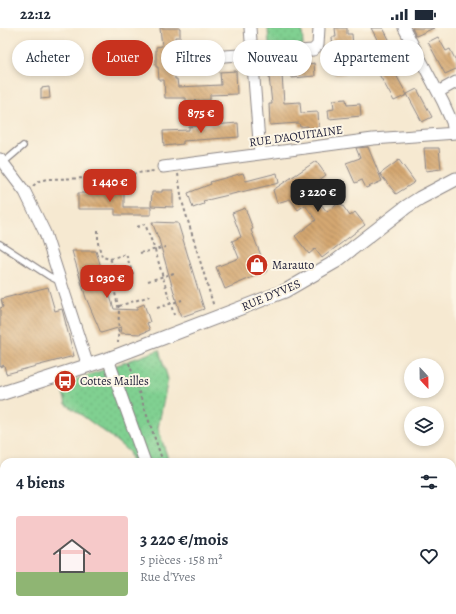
<!DOCTYPE html>
<html lang="fr">
<meta charset="utf-8">
<style>
:root{--surface:#fff;--page:#f2f2f3;--text:#1f2937;--muted:#747a83;--accent:#c8321e}
body{margin:0;font-family:Alegreya,serif;background:var(--page);color:var(--text);height:100vh;display:flex;flex-direction:column;font-size:15px;white-space:nowrap}
*{box-sizing:border-box;margin:0}
p{font-size:13px;color:var(--muted)}
.icon{flex:none;width:22px;height:22px;fill:none;stroke:currentColor;stroke-width:2;stroke-linecap:round;stroke-linejoin:round}
.map{position:relative;flex:1;overflow:hidden}
.panel{position:absolute;left:0px;top:430px;width:456px;height:156px;display:flex;flex-direction:column;background:var(--surface);border-radius:12px 12px 0 0;box-shadow:0 2px 6px #0003}
.panel>*{flex:none}
.top-card{position:absolute;left:12px;top:12px;width:432px;height:36px;display:flex;gap:8px}
.needle{width:26px;rotate:158deg}
.buttons{position:absolute;left:404px;top:330px;display:grid;gap:8px}
.buttons a{display:grid;place-items:center;width:40px;height:40px;border-radius:50%;background:var(--surface);box-shadow:0 2px 6px #0003;font-size:20px}
.price{position:absolute;translate:-50% -34px;padding:0 9px;border-radius:8px;background:var(--accent);color:#fff;font-size:13px;line-height:26px;filter:drop-shadow(0 1px 2px #0008)}
.price::after{content:'';position:absolute;left:50%;top:24px;width:12px;height:9px;margin-left:-6px;background:inherit;clip-path:polygon(0 0,100% 0,50% 100%)}
.price.selected{background:#222;color:#fff}
ul{padding:0;list-style:none}
li{display:flex;align-items:center;gap:12px;height:100px;padding:0 16px}
li span{display:grid;place-items:center;flex:none;width:112px;height:80px;border-radius:4px;color:#555}
li>.icon{margin-inline-start:auto}
span .icon{width:48px;height:48px;fill:#fffc;stroke-width:1}
li b{font-size:17px}
h2{display:flex;justify-content:space-between;align-items:center;height:48px;padding:0 16px;font-size:17px}
.tag{padding:0 14px;border-radius:18px;background:var(--surface);box-shadow:0 2px 6px #0003;font-size:14px;line-height:36px}
.tag.selected{background:var(--accent);color:#fff}
.status{display:flex;justify-content:space-between;align-items:center;height:28px;padding:0 20px;background:var(--surface);direction:ltr}
.status svg{height:11px;fill:currentColor}
.map>svg:first-child{display:block}
.grass{fill:url(#grass-dots);stroke:#517966}
.building{fill:url(#building-back-hatch)}
.lines{fill:none;stroke-linecap:round;stroke-linejoin:round}
.service-casing{stroke:#8c8686;stroke-width:8}
.minor-casing{stroke:#8c8686;stroke-width:13}
.tertiary-casing{stroke:#8c8686;stroke-width:15}
.secondary-casing{stroke:#8c8686;stroke-width:17}
.path{stroke:#8c8686;stroke-width:2;stroke-dasharray:3 3;stroke-linecap:butt}
.service{stroke:#fff;stroke-width:5.5}
.minor{stroke:#fff;stroke-width:11}
.tertiary{stroke:#fff;stroke-width:13}
.secondary{stroke:#fae7c3;stroke-width:15}
.labels{text-anchor:middle;dominant-baseline:central;stroke-width:4;stroke-linejoin:round;paint-order:stroke}
.street-label{font-size:12px;fill:#22223b;stroke:#fcf5e5}
.poi-label{font-size:12px;fill:#22223b;stroke:#fcf5e5;text-anchor:start}
</style>
<div class="status"><b>22:12</b><svg viewBox="0 0 49 12"><path d="M0 12V9h3v3zM5 12V6h3v6zM10 12V3h3v9zM15 12V0h3v12zM26 1h20v11H26zM47 4h2v5h-2z"/></svg></div>
<div class="map">
<svg width="456" height="586" viewBox="0 0 456 586">
<defs>
<pattern id="grass-dots" width="8" height="8" patternUnits="userSpaceOnUse"><rect width="8" height="8" fill="#80d091"/><path d="M2 2h.1M6 6h.1" fill="none" stroke="#6eb27e" stroke-width="1.8" stroke-linecap="round"/></pattern>
<pattern id="building-back-hatch" width="6" height="6" patternUnits="userSpaceOnUse"><rect width="6" height="6" fill="#d4a771"/><path d="M-1 5l2 2M0 0l6 6M5-1l2 2" fill="none" stroke="#ac885e"/></pattern>
</defs>
<rect width="100%" height="100%" fill="#fcf5e5"/>
<filter id="ink" filterUnits="userSpaceOnUse"><feTurbulence type="fractalNoise" baseFrequency=".025" numOctaves="2"/><feDisplacementMap in="SourceGraphic" scale="8" xChannelSelector="R" yChannelSelector="G"/><feConvolveMatrix kernelMatrix="1 2 1 2 8 2 1 2 1" color-interpolation-filters="sRGB"/></filter>
<filter id="wash" filterUnits="userSpaceOnUse"><feTurbulence type="fractalNoise" baseFrequency=".012" numOctaves="4" result="noise"/><feDisplacementMap in="SourceGraphic" scale="16" xChannelSelector="R" yChannelSelector="G"/><feGaussianBlur stdDeviation="0.9" result="paint"/><feColorMatrix in="noise" values="0 0 0 0 0 0 0 0 0 0 0 0 0 0 0 0 0 1.4 0 .05"/><feComposite in="paint" operator="in"/></filter>
<g filter="url(#wash)">
<rect width="100%" height="100%" fill="#f6e9d1"/>
<path class="grass" d="M268,0H302L303,17L269,19Z
M159,322L168,351L158,400L169,434H132L129,424L109,407L66,376L61,357Z
M456,462V528L452,529V463Z
M11,582H255V586H0Z"/>
<g id="blocks">
<path class="building" d="M160,0H180V9H175V23H174L175,51H177L178,59L221,57L220,44L236,43L237,66L210,67V72L186,73V70H165L164,52H159L158,39H156V19L162,18Z
M335,0H347V6H352L353,19L345,20L347,46L335,47L332,9H336Z
M371,0H383L398,28L389,34L407,67L394,73L376,41L385,36L376,16L379,15Z
M412,0H434L416,8Z
M438,9L446,23L450,21L456,33V41L445,46L428,14Z
M310,34V36L314,35L315,48L292,50L291,37L297,36V35Z
M282,47L284,75L300,74L301,85L318,84L319,100H308V98L300,99L299,95L270,97L269,76H272L269,48Z
M49,59L50,70L41,71V60Z
M417,61L432,89L422,94L407,66Z
M346,71L347,77L360,76L361,88L329,91L328,82L334,81L333,72Z
M238,95L239,109L183,113V116L164,118L163,103L189,102V99Z
M368,119L382,153L366,160L362,152L355,155L346,135L360,130L356,120Z
M424,120H439L441,141L426,143Z
M399,132L415,154L396,166L380,146Z
M316,133L326,147L309,160L327,184L340,174L350,188L355,184L365,197L322,230L315,221L309,226L295,208L316,192L305,177L298,182L290,171L277,175L273,162Z
M243,145L246,153L277,145L279,155L203,173L204,176L193,180L188,165L211,156L210,154Z
M109,160H124V179H151V187H115V181H78V165H109Z
M162,162H173V179L151,178L152,164H162Z
M245,180L253,201L251,202L267,243L225,261L216,239L239,230L232,213L241,209L232,185Z
M152,194L178,195L204,281L181,289L159,212Z
M72,223H96L114,281L137,282V279L144,276L150,294L147,295L150,302L140,306L120,305L121,299L101,305L86,270Z
M48,259L55,283L62,281L74,328L6,346L4,337L0,339V280L3,279L1,271Z"/>
</g>
</g>
<g filter="url(#ink)">
<use href="#blocks" fill-opacity="0" stroke="#8c8686" stroke-width="1"/>
<g class="lines">
<g class="service-casing">
<path id="service" d="M3,135L23,118
M0,216L49,248L61,254"/>
</g>
<g class="minor-casing">
<path id="minor" d="M250,0L260,126
M404,0L443,74L452,94L454,105
M198,39L210,29L313,22L318,17L319,0
M438,64L456,54
M0,131L25,164L45,205L88,338
M163,139L373,111L456,105
M108,331L145,434"/>
</g>
<g class="tertiary-casing">
<path id="tertiary" d="M0,366L108,331L285,263L335,234L406,179L420,170L456,151"/>
</g>
<g class="secondary-casing">
<path id="secondary" d="M452,523L456,521
M183,586L186,582
M232,586L263,582"/>
</g>
<path class="path" d="M178,146L182,173L214,279
M33,158L39,153L47,151L96,150L154,143
M137,199L145,196L155,222L174,287
M98,202V215L102,229L110,231L116,241L117,246L115,265L119,282L118,315
M140,225L166,219
M110,231L126,226L134,250
M148,253L174,245
M119,278L153,267
M157,280L182,272
M129,335L163,434
M452,477L456,476
M81,586L88,582"/>
<use href="#service" class="service"/>
<use href="#minor" class="minor"/>
<use href="#tertiary" class="tertiary"/>
<use href="#secondary" class="secondary"/>
</g>
</g>
<defs>
<g id="shop-disc" transform="scale(1.15)"><circle r="9.5" fill="#c8321e" stroke="#fcf5e5"/><path d="M-5-2.5h2.3a2.7 3.5 0 0 1 5.4 0H5L5.5 6h-11ZM-1.5-2.5h3a1.5 2.3 0 0 0-3 0Z" fill="#fff"/></g>
<g id="bus-disc" transform="scale(1.15)"><circle r="9.5" fill="#c8321e" stroke="#fcf5e5"/><path d="M-5-6H5V4H4V6H2V4H-2V6H-4V4H-5ZM-3.5-4V0h7V-4ZM-3.5 1.2v1.5H-2V1.2ZM2 1.2v1.5H3.5V1.2Z" fill="#fff"/></g>
</defs>
<g fill-rule="evenodd">
<use href="#shop-disc" x="257" y="237"/>
<use href="#bus-disc" x="65" y="353"/>
</g>
<g class="labels">
<g class="street-label">
<text transform="translate(296 108) rotate(-8)">RUE D'AQUITAINE</text>
<text transform="translate(271 267) rotate(-23)">RUE D'YVES</text>
</g>
<g class="poi-label">
<text x="272" y="237">Marauto</text>
<text x="80" y="353">Cottes Mailles</text>
</g>
</g>
</svg>
<div class="buttons">
<a><svg class="needle" viewBox="-14 -14 28 28"><path d="M0-13l5 13h-10z" fill="#e53935"/><path d="M0 13l5-13h-10z" fill="#747a83"/></svg></a>
<a><svg class="icon" aria-label="layers" viewBox="0 0 24 24"><path d="M12 4l9 5-9 5-9-5zM3 14l9 5 9-5"/></svg></a>
</div>
<b class="price" style="left:201px;top:106px">875 €</b>
<b class="price" style="left:110px;top:175px">1 440 €</b>
<b class="price selected" style="left:318px;top:185px">3 220 €</b>
<b class="price" style="left:107px;top:271px">1 030 €</b>
<div class="top-card">
<a class="tag">Acheter</a>
<a class="tag selected">Louer</a>
<a class="tag">Filtres</a>
<a class="tag">Nouveau</a>
<a class="tag">Appartement</a>
</div>
<section class="panel">
<h2>4 biens<svg class="icon" aria-label="filters" viewBox="0 0 24 24"><path d="M4 7h16M4 17h16"/><circle cx="9" cy="7" r="2"/><circle cx="15" cy="17" r="2"/></svg></h2>
<ul>
<li><span style="background:linear-gradient(#f6c9c9 70%,#8fb573 0)"><svg class="icon" aria-label="home" viewBox="0 0 24 24"><path d="M3 11l9-7 9 7M6 9v11h12V9"/></svg></span><div><b>3 220 €/mois</b><p>5 pièces · 158 m²</p><p>Rue d'Yves</p></div><svg class="icon" aria-label="heart" viewBox="0 0 24 24"><path d="M12 20l-8-8c-3-5 5-10 8-4 3-6 11-1 8 4z"/></svg></li>
</ul>
</section>
</div>
